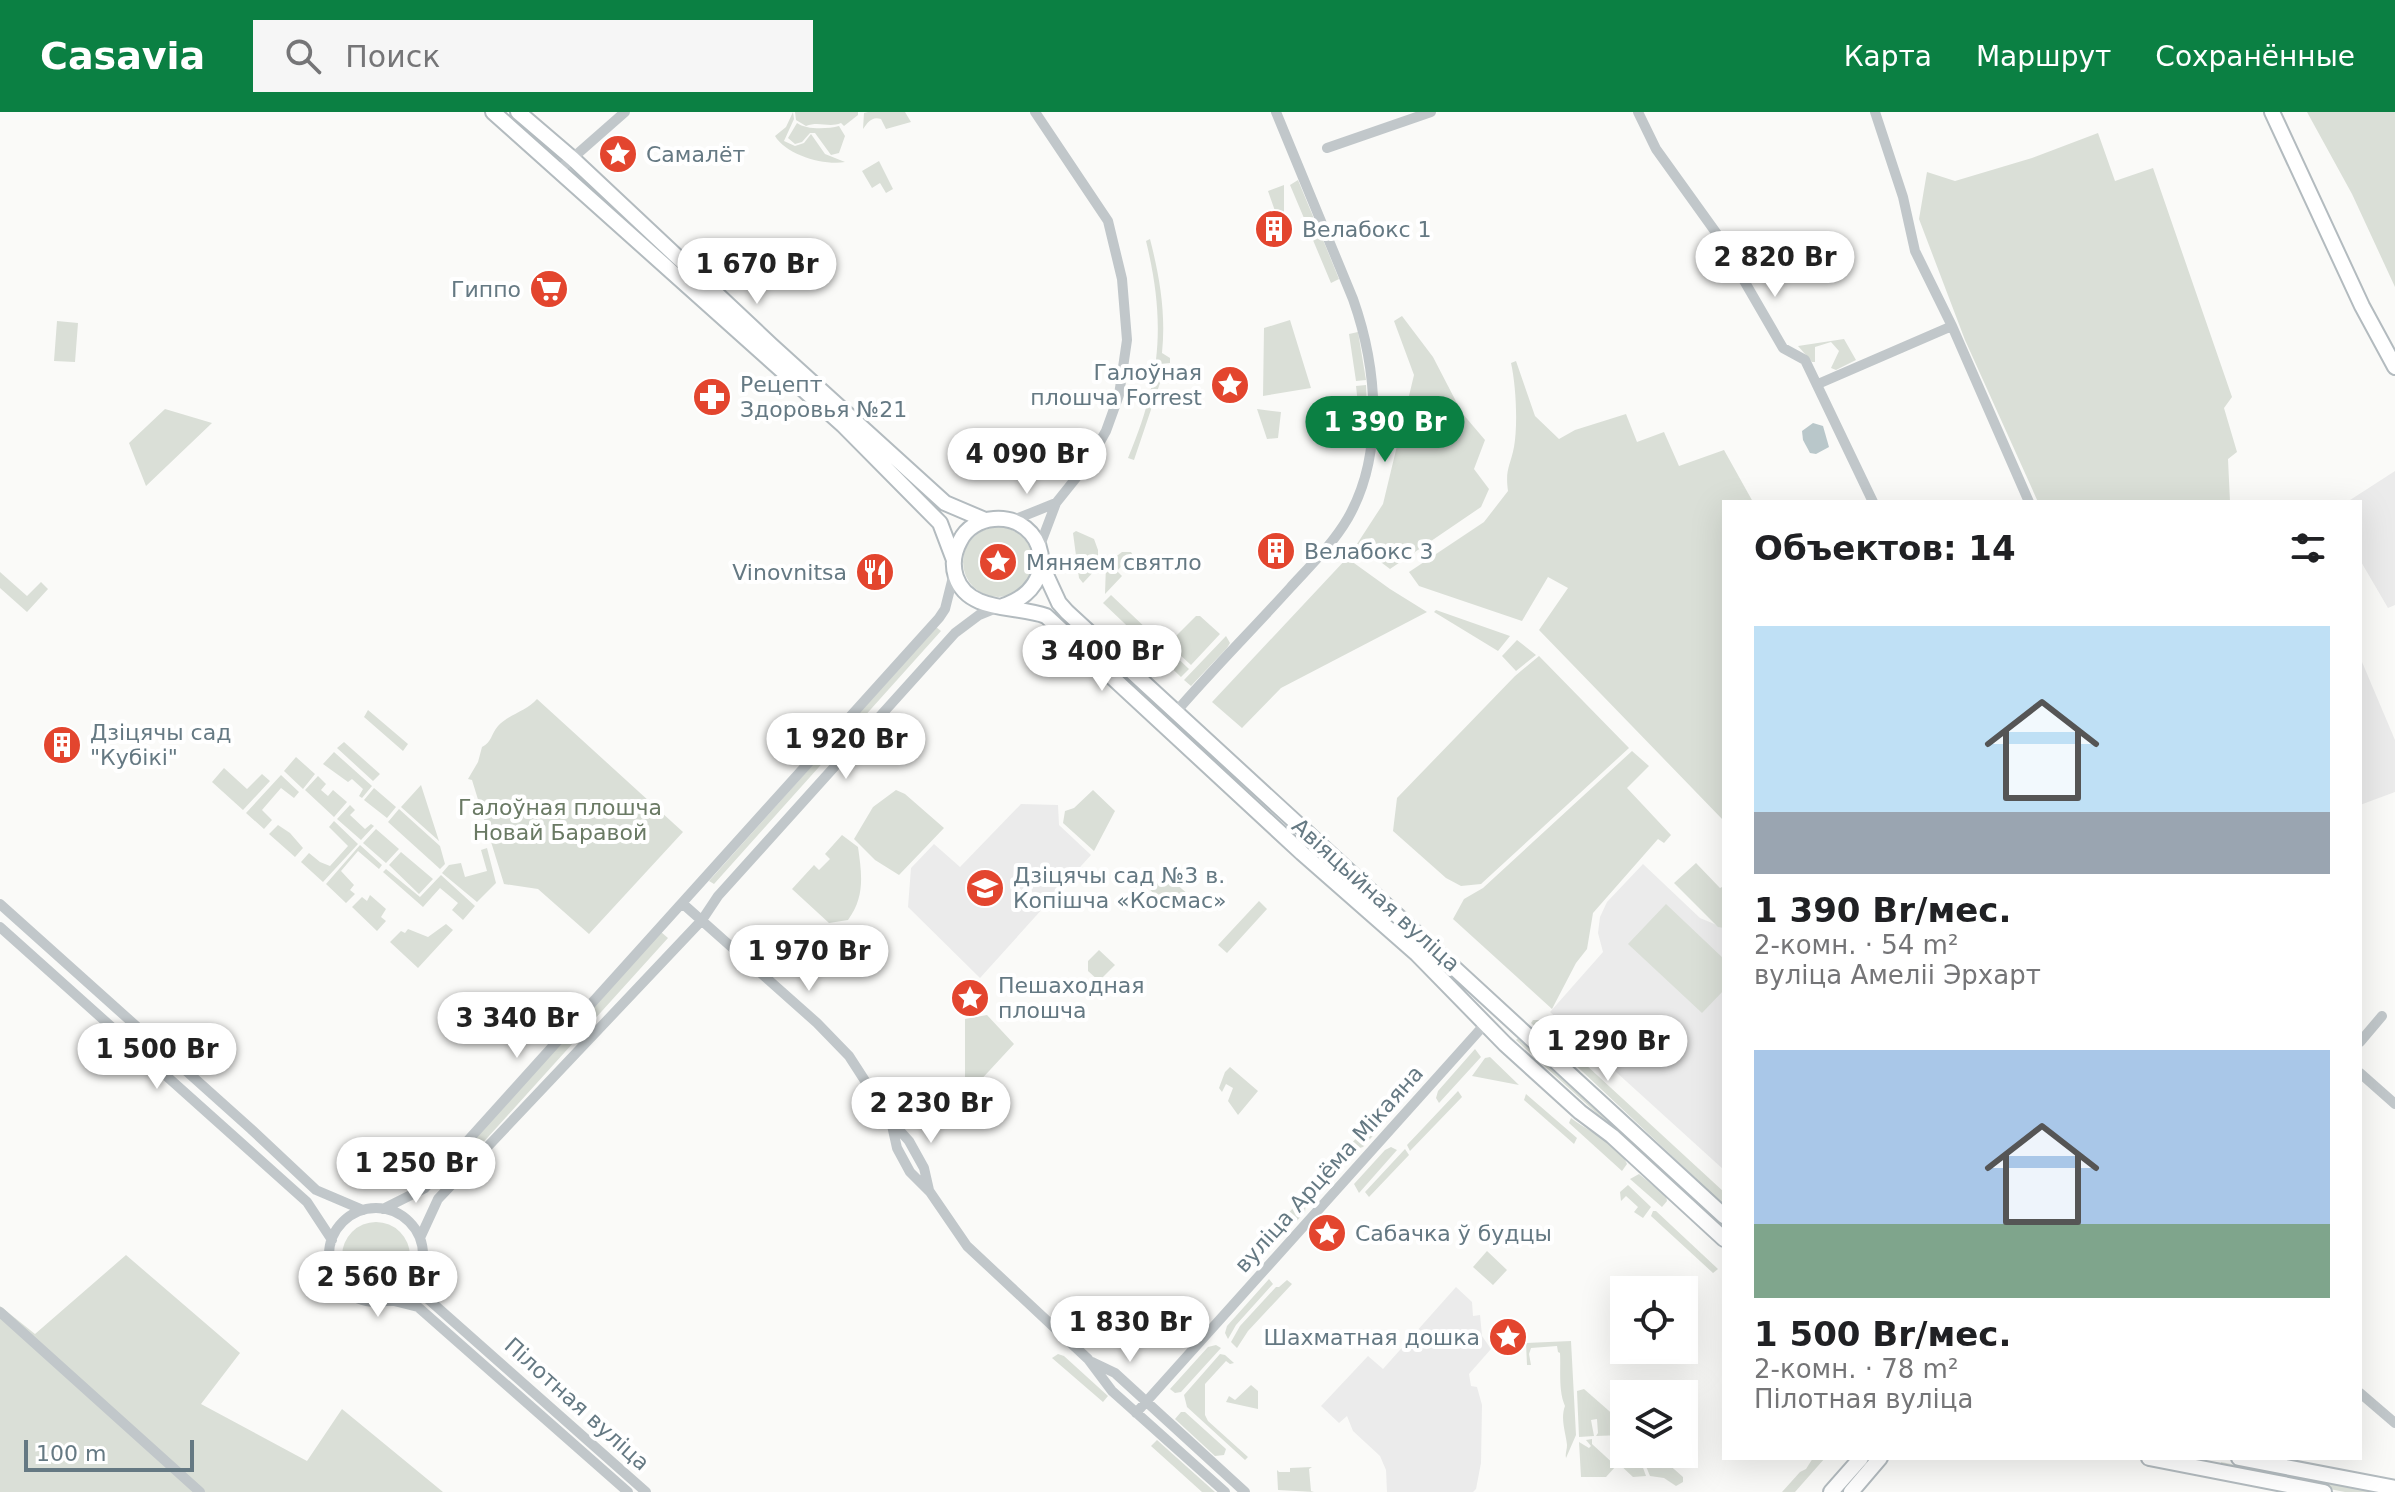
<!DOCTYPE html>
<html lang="ru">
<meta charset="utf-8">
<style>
:root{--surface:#fff;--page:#f6f6f6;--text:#202124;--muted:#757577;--accent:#0b8043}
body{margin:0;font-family:"DejaVu Sans",sans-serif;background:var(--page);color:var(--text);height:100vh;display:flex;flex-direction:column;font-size:30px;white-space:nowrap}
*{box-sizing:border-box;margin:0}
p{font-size:26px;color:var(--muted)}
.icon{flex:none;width:44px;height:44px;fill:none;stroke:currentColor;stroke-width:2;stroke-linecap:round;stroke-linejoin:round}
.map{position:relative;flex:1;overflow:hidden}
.drawer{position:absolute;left:1722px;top:388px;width:640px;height:960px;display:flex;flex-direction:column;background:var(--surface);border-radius:0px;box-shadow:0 8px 32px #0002}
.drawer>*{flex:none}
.controls{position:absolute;left:1610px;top:1164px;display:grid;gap:16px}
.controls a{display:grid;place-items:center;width:88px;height:88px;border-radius:0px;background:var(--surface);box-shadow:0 8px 32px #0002;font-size:40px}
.scale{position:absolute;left:24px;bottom:20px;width:170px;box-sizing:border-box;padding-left:8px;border:4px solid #657983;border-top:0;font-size:22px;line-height:28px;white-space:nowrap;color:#657983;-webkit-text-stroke:6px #fff;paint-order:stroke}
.price{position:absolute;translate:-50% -68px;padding:0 18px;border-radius:28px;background:#fff;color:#222;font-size:26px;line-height:52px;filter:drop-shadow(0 2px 4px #0008)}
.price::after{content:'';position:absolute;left:50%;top:48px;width:24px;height:18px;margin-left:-12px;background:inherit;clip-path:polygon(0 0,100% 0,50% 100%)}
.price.on{background:var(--accent);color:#fff}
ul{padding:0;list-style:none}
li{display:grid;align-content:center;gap:16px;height:424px;padding:0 32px}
li span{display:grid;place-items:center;height:248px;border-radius:0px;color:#555}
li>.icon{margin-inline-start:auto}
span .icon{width:144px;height:144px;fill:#fffc;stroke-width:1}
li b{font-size:34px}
h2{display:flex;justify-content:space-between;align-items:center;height:96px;padding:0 32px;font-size:34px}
header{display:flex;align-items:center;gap:48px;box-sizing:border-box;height:112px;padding:0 40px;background:var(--accent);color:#fff}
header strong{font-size:38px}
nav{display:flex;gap:44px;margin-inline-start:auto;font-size:28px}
.search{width:560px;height:72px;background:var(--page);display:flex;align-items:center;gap:20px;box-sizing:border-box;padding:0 28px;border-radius:0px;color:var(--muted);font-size:30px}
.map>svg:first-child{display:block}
.built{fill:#ebebeb}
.green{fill:#dadfd7}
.water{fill:#b9c7ca}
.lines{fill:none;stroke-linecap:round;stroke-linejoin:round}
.secondary-casing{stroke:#b3bbbf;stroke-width:18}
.minor{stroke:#c1c7ca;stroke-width:10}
.secondary{stroke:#fff;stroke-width:14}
.labels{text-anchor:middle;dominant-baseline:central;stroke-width:8;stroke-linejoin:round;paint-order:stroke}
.poi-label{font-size:22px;fill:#657983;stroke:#fff;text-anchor:start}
.park-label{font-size:22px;fill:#6a7a64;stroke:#fff}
.street-label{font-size:22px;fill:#657983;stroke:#fff}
</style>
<header>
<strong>Casavia</strong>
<div class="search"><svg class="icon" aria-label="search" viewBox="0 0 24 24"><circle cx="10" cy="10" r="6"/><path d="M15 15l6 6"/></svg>Поиск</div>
<nav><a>Карта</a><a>Маршрут</a><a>Сохранённые</a></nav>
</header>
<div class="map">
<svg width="2395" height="1380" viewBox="0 0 2395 1380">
<rect width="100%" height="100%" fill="#fafaf8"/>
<path class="built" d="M2395,359V493L2388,496L2360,448V390H2347Z
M2362,550L2395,628V680L2360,693Z
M1021,692L1058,693L1059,713L1091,743L980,866L908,795L911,756L934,732L960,755Z
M1643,752L1700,806L1724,816V1058L1550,900L1603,840L1598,821L1600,805L1607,790Z
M1456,1175L1472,1190L1473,1204L1480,1203L1482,1224L1491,1237L1469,1262L1471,1274L1477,1275L1482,1293L1481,1351L1476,1377L1473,1380H1387L1386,1358L1380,1344L1353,1319L1347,1304L1339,1311L1321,1294L1368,1244L1383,1257Z"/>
<path class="green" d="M793,0L794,7L784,29L795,34L804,31L811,22L825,42L845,50C825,54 786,43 775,24L786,15Z
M795,0H858V3L844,14L841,11C829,16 819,9 806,14L796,8Z
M868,0H905L911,10L886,17L881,7C872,4 868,10 863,17L864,1Z
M2307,0H2395V175L2352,82Z
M797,11C806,18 828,17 839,14L845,24L839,41L831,43L815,21H810L802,30L795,32L788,26Z
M2098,21L2115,69L2153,56L2232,285L2224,296L2237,340L2228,347L2230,390H2038L1965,228L1919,107L1927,60L1955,69L2032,46Z
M879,49L893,77L886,81L880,71L872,76L862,59Z
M1298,68L1317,114L1309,118L1290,73Z
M1284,73V114L1281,116L1268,79Z
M1319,118L1339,167L1331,171L1310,121Z
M1150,127C1160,166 1166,202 1162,241L1170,246V251L1160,252L1158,267L1161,268L1134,348L1128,346C1161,268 1166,211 1146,129Z
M1402,204L1433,245L1462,301L1485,328L1474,357L1489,377L1481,395L1390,457L1357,432L1383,392L1414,263L1394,209Z
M1290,208L1311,276L1263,284L1264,216Z
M57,209L78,211L75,250L54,249Z
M1358,220L1366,268L1356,269L1349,222Z
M1844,227L1856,248L1836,258L1831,256L1839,239L1831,230L1815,235V250H1812L1798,234Z
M1516,249L1535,304L1559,327L1575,318L1626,302L1637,330L1664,320L1679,354L1724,338L1753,390H1724V709L1539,518L1568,476L1548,465L1522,509L1419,474L1409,460L1484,410L1508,379C1505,357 1510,355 1514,335C1518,313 1516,273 1511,251Z
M1366,273L1368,324L1364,330L1357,332L1359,301L1356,274Z
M165,297L212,311L146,374L129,331Z
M1257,297L1281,300L1278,326L1267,327Z
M963 450a35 35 0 1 1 70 0a35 35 0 1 1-70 0Z
M1076,419L1094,427L1098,438V455L1083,471L1079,466L1073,421Z
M1122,440H1131L1136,448L1134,452L1128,447L1117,459L1122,464L1105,482L1106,452Z
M1347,446L1390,477L1427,500L1281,576L1242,616L1212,590Z
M0,460L27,484L41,470L48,477L27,500L0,476Z
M1111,483L1189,557L1181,565L1103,491Z
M1436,498L1510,524L1498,539L1434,500Z
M1196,504H1200L1220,522L1191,553L1168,532Z
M936,515L941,519L714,772L709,769Z
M1226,524L1230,531L1227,536L1191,574L1184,568Z
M1517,528L1536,543L1516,559L1502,544Z
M1539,544L1629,636L1481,772L1461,774L1446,766L1393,719L1397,686L1515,564Z
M537,587L683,720L589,822L538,777L504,772L472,668L468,667L478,650L482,635C492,630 491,622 498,614C509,602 527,599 537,587Z
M368,598L408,632L403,639L364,605Z
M344,630L380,662L373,669L337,636Z
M1632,639L1649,654L1627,676L1671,723L1664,731L1658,727L1593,801L1587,837L1576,851L1552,897L1453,807L1464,787L1483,776Z
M334,640L372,674L362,686L359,684L363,677L352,667L348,670L323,652Z
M296,645L315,662L303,677L284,659Z
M224,656L247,677L262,662L270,669L243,698L212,670Z
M281,663L299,680L294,686L281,676L262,698L272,708L264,717L246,701Z
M318,664L326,672L321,678L328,684L333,678L347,690L334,705L305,678Z
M421,673L439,729L401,695Z
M374,676L396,695L387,706L364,688Z
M896,678L905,682L944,716L899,763L875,748L854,727L873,695Z
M1093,678L1115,699L1094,739L1063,711L1065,699L1074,696Z
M350,693L355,698L350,703L365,717L371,712L374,714L361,728L337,707Z
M399,697L440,734L445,752L440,757L388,710Z
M334,709L358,732L323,770L301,750L309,741L320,750L330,754L348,734L329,715Z
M278,713L290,721L303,736L295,745L269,722Z
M376,717L399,737L386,751L363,731Z
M842,723L858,735C862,763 865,785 848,808L829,811L792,777L814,753L819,758L830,747L825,742Z
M360,733L382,753L379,757L358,739L341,759L354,773L350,778L355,782L346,791L326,772Z
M487,736L496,771L477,790L442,761L449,753L461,751L465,765L487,759L481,738Z
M401,740L433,767L419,782L389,753Z
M1696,751L1720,776L1724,774V816L1718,815L1674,771Z
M386,757L420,785L441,763L475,794L463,808L452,798L458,791L440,776L423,795L383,760Z
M1175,771L1196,789L1162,791L1145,772Z
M370,783L386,797L381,805L386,809L377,819L352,795L362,785L367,789Z
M1259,789L1267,797L1227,841L1218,833Z
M1666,792L1724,847V878L1702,901L1628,832Z
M446,812L453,818L418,856L390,830L401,819L405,821L408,817L428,825Z
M661,820L668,826L441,1077L434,1071Z
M1099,838L1115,853L1099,869L1088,859V849Z
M987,903L1014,932L977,972H965V907Z
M1533,908H1542L1547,917L1724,1080V1093L1531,911Z
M1518,926L1724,1114V1117L1516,928Z
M1475,937L1481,945L1439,991L1436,986L1438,979Z
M1490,945L1519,973L1472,964L1485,946Z
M1230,955L1258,979L1238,1003L1228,989L1233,976L1226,972L1222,980L1219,976L1225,960Z
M1458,979L1462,985L1410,1039L1407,1033Z
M1526,982L1577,1026L1574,1032L1524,988Z
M1382,998L1387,1003L1386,1009L1363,1035L1356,1037L1349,1034Z
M1571,1006C1588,1020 1619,1030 1627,1052L1622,1059L1569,1011Z
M1391,1035L1397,1038L1359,1081L1354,1072L1385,1038Z
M1405,1037L1409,1043L1369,1085L1365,1080Z
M1639,1062L1666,1084L1667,1089L1662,1095L1630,1067Z
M1628,1073L1651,1095L1643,1106L1634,1100L1638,1095L1626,1084L1621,1089L1620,1080Z
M1301,1087L1306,1092L1305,1100L1282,1125L1270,1126L1268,1124Z
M1653,1099H1656L1718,1157L1713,1161L1651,1104Z
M342 1144a34 34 0 1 1 68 0a34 34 0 1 1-68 0Z
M1487,1139L1507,1158L1493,1173L1473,1155Z
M126,1143L240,1241L201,1292L307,1349L342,1297L443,1380H0V1194L35,1222Z
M1269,1167L1273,1172L1236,1213L1228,1227L1225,1221L1227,1214Z
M1287,1168L1292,1172L1248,1219L1237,1236L1231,1230L1240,1214L1276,1175H1279Z
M1571,1229L1576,1323L1566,1346C1565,1342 1567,1338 1567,1333C1566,1321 1560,1307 1565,1294C1558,1279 1561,1256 1560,1241L1558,1240L1557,1234L1531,1236L1529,1242L1531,1253H1527L1526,1231Z
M1216,1233L1221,1236L1181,1280L1175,1281L1170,1277L1208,1235Z
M1058,1242L1064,1244L1108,1284L1103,1290L1052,1246Z
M1220,1242L1225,1243L1234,1251L1230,1252L1226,1249L1205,1272V1303L1208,1309L1248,1345L1245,1348L1187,1295L1184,1283Z
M1251,1273L1258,1279V1297L1226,1290L1229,1284L1235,1288Z
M1584,1277L1624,1312V1327L1622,1323L1596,1324L1598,1321L1597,1307L1591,1308L1594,1324L1579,1325L1577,1279Z
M1181,1300H1185L1226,1337L1224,1343L1215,1344L1175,1307Z
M1592,1327V1332L1616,1354L1606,1365H1581L1579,1330L1589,1336L1591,1334L1586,1328Z
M1157,1328L1215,1380H1202L1151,1334Z
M1618,1329L1624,1330V1342H1638L1646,1364L1633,1365L1618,1351Z
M1645,1342H1657L1683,1365V1370L1676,1374L1664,1366L1650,1364L1643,1347L1646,1344Z
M1813,1346H1825L1795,1380H1782L1800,1360L1806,1357Z
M2221,1350L2377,1380H2345L2221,1356Z
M1312,1355L1309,1357L1311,1379L1314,1380L1278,1378L1277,1358L1279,1360H1290V1356Z"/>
<path class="water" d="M1813,311L1823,314L1829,335L1816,342L1810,341L1803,328L1802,319Z"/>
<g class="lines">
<g class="secondary-casing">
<path id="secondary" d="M493,0L843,313L940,411L954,448
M518,0L573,47L771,233L945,391L985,408
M2272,0L2362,194L2395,255
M1041,452L1059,491L1067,500L1724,1104
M1003,494C1064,474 1045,403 994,407C980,408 966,416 960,429C954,440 952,453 956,465C968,501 1017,493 1046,504L1302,741L1417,842L1505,932L1580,1000L1612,1024L1724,1127
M2149,1346L2324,1380
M2239,1346L2395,1376
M1831,1380L1861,1346
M1851,1380L1880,1346"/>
</g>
<path class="minor" d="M1035,0L1108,109L1122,167L1127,228L1119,283L1106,319L1088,351L1056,391L1039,436
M1638,0L1656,37L1717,122L1783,236L1805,248L1873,390
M1875,0L1903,85L1915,139L1952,214L2029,390
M1327,36L1431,0
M559,58L625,0
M1818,272L1952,214
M1011,409L1056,391
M1175,601C1212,558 1252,518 1290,476C1310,454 1333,432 1348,406C1385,341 1377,255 1353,187L1276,0
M682,791L817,911L849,944L891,1009L909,1029L924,1056L929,1078
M0,792L251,1017L316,1078L363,1098
M0,815L307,1090L332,1128
M2360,930L2382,904
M2360,961L2395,992
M891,1009L897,1036L910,1060L930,1080L967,1134L1088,1247L1112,1279L1225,1380
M329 1143a47 47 0 1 1 94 0a47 47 0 1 1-94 0Z
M383,1097L425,1076L939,506L945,497L954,461
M420,1126L438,1087L702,808L718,784L955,521L979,503L1001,494
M417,1166L428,1187L646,1380
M390,1188L418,1195L628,1380
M0,1200L200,1380
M1092,1250L1115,1261L1245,1380
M2360,1281L2395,1311
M1136,1301L1486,911"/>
<use href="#secondary" class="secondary"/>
</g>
<defs>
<g id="sight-disc" transform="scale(2)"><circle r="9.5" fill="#e3452e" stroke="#fff"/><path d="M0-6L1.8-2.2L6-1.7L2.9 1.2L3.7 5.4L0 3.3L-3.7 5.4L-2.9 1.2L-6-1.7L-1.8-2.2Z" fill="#fff"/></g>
<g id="building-disc" transform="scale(2)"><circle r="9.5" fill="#e3452e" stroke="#fff"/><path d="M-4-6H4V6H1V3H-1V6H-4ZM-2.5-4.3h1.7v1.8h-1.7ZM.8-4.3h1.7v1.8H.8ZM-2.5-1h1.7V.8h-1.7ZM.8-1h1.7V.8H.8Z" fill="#fff"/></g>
<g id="supermarket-disc" transform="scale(2)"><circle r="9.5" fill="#e3452e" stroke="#fff"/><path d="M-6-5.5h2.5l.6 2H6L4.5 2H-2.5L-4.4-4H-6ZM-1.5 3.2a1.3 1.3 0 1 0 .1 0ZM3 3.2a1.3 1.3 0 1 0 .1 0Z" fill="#fff"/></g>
<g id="pharmacy-disc" transform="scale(2)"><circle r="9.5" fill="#e3452e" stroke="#fff"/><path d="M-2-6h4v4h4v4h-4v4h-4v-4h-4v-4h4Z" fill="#fff"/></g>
<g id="restaurant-disc" transform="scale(2)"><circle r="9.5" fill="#e3452e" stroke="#fff"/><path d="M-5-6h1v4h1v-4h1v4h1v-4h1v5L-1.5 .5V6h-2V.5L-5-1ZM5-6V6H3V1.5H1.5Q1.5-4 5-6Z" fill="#fff"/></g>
<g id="school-disc" transform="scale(2)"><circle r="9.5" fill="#e3452e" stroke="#fff"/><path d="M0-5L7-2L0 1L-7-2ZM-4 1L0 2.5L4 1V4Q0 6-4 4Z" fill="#fff"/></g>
</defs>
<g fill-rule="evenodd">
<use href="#sight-disc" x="618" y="42"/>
<use href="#building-disc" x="1274" y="117"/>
<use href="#supermarket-disc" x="549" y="177"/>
<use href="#sight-disc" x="1230" y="273"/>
<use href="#pharmacy-disc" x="712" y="285"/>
<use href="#building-disc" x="1276" y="439"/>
<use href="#sight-disc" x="998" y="450"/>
<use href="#restaurant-disc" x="875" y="460"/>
<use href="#building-disc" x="62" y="633"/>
<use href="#school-disc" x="985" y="776"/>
<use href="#sight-disc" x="970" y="886"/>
<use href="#sight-disc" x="1327" y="1121"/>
<use href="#sight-disc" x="1508" y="1225"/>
</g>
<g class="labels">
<g class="poi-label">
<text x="646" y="42">Самалёт</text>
<text x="1302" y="117">Велабокс 1</text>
<text x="521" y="177" text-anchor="end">Гиппо</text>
<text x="1202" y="260" text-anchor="end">Галоўная<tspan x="1202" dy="25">плошча Forrest</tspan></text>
<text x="740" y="272">Рецепт<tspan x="740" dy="25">Здоровья №21</tspan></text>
<text x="1304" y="439">Велабокс 3</text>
<text x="1026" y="450">Мяняем святло</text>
<text x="847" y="460" text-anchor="end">Vinovnitsa</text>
<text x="90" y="620">Дзіцячы сад<tspan x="90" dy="25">"Кубікі"</tspan></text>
<text x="1013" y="763">Дзіцячы сад №3 в.<tspan x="1013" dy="25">Копішча «Космас»</tspan></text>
<text x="998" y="873">Пешаходная<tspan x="998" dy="25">плошча</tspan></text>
<text x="1355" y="1121">Сабачка ў будцы</text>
<text x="1480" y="1225" text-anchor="end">Шахматная дошка</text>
</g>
<g class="park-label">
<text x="560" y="695">Галоўная плошча<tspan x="560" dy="25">Новай Баравой</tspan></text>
</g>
<g class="street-label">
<text transform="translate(1376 783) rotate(42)">Авіяцыйная вуліца</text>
<text transform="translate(1329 1057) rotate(-48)">вуліца Арцёма Мікаяна</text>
<text transform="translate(577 1292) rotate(42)">Пілотная вуліца</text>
</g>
</g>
</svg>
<div class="controls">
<a><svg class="icon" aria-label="locate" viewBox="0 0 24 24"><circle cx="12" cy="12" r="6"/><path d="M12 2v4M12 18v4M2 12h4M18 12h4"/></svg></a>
<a><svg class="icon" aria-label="layers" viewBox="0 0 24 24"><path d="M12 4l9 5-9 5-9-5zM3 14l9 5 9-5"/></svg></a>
</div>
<div class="scale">100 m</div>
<b class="price" style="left:1775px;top:187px">2 820 Br</b>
<b class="price" style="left:757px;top:194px">1 670 Br</b>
<b class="price on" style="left:1385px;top:352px">1 390 Br</b>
<b class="price" style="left:1027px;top:384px">4 090 Br</b>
<b class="price" style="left:1102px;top:581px">3 400 Br</b>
<b class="price" style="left:846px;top:669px">1 920 Br</b>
<b class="price" style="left:809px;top:881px">1 970 Br</b>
<b class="price" style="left:517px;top:948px">3 340 Br</b>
<b class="price" style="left:1608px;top:971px">1 290 Br</b>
<b class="price" style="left:157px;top:979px">1 500 Br</b>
<b class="price" style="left:931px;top:1033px">2 230 Br</b>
<b class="price" style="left:416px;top:1093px">1 250 Br</b>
<b class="price" style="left:378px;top:1207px">2 560 Br</b>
<b class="price" style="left:1130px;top:1252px">1 830 Br</b>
<section class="drawer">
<h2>Объектов: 14<svg class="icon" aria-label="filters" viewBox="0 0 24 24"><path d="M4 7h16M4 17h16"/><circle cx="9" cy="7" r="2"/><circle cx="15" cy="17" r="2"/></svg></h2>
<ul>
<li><span style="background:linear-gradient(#bfe0f5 75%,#9aa5b1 0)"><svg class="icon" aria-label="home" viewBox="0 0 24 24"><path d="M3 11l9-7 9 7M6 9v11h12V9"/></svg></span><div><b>1 390 Br/мес.</b><p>2-комн. · 54 m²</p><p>вуліца Амеліі Эрхарт</p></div></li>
<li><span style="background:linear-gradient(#a9c7e8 70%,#7fa58c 0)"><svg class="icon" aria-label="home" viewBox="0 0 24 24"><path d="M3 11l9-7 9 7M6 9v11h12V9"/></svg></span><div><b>1 500 Br/мес.</b><p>2-комн. · 78 m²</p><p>Пілотная вуліца</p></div></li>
</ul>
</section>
</div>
